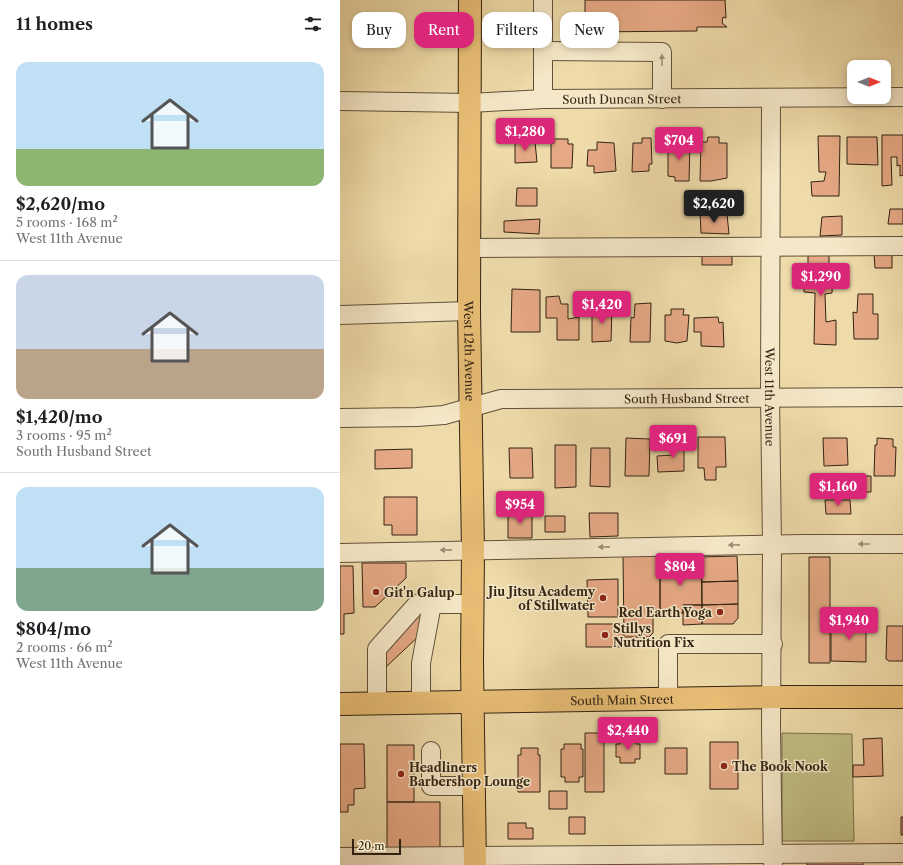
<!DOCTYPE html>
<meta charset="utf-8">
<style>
:root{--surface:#fff;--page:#f2f2f2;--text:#202124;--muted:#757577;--line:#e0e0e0;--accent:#db2777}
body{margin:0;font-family:"Libre Caslon Text",serif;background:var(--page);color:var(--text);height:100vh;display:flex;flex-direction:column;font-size:15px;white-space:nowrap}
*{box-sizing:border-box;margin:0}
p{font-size:13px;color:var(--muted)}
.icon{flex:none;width:22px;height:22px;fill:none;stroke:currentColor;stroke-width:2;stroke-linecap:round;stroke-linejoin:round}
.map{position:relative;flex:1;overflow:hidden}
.drawer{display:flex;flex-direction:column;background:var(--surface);width:340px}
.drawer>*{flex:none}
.guide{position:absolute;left:12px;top:12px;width:380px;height:36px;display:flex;gap:8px}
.needle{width:26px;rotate:90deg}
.controls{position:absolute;left:507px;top:60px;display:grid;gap:8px}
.controls a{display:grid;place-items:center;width:44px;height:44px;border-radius:8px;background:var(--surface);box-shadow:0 2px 6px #0003;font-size:20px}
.scale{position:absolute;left:12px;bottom:10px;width:49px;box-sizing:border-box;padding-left:4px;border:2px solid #322313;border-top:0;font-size:11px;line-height:14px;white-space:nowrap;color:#322313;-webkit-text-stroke:3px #f5e8c8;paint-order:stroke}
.price{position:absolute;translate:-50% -34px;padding:0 9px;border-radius:4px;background:var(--accent);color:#fff;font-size:13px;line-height:26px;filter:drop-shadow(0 1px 2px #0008)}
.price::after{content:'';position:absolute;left:50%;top:24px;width:12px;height:9px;margin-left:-6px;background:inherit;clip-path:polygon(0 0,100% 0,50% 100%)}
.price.selected{background:#222;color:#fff}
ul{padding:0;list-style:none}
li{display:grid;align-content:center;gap:8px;height:212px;padding:0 16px}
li+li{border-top:1px solid var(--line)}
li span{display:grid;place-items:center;height:124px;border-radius:12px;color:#555}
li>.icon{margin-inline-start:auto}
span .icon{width:72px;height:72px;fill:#fffc;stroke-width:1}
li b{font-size:17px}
h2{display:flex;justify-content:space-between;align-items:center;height:48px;padding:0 16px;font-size:17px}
.chip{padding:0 14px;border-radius:12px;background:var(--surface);box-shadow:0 2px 6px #0003;font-size:14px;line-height:36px}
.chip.selected{background:var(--accent);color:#fff}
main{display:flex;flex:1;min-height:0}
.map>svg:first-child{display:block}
.green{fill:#c0be84;stroke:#79704c}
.building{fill:#e6a985;stroke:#322313}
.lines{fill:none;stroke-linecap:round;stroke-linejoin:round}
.minor-casing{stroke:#615139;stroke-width:20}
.major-casing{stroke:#322313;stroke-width:24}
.minor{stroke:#f5e8c8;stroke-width:18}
.major{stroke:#e8be75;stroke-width:22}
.oneway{fill:#9d8f77}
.poi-dot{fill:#8f2418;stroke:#f5e8c8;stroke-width:1.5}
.labels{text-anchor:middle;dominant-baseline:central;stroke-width:3;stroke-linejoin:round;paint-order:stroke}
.street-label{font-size:12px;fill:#322313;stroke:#f5e8c8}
.poi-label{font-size:12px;font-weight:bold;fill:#322313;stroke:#f5e8c8;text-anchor:start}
</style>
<main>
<section class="drawer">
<h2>11 homes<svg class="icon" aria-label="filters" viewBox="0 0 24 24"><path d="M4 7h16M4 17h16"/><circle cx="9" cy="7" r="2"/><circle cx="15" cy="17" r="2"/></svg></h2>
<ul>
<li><span style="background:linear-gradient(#bfe0f5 70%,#8fb573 0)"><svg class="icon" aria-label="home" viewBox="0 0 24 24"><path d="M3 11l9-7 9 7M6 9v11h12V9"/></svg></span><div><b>$2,620/mo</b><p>5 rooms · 168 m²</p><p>West 11th Avenue</p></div></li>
<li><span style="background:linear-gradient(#c9d6e8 60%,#b9a48a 0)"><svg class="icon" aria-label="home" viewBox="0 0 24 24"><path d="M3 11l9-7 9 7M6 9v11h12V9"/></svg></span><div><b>$1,420/mo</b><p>3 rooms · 95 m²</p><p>South Husband Street</p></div></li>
<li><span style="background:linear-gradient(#bfe0f5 65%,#7fa58c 0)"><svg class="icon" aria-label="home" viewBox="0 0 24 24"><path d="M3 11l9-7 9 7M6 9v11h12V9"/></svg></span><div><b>$804/mo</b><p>2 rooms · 66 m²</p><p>West 11th Avenue</p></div></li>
</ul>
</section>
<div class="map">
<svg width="563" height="865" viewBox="0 0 563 865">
<rect width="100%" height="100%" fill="#efdbaa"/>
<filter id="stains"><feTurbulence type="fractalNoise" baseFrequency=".005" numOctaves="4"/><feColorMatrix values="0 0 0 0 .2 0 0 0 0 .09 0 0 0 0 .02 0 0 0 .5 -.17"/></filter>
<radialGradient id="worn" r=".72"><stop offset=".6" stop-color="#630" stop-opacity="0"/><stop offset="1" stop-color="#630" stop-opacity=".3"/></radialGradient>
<path class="green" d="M442,733L512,734L514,841H442Z"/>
<path class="building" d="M245,0H385L386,18L383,17L382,23L387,27H357V31L245,32Z
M542,135H563V175L560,176V165L557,166V157H551L552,185L542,186Z
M478,136H500L499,196H472L471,182L484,181L486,172H479Z
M368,137H379V143H387V178L371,181H360L361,142H367Z
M507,137H537L538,165L507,164Z
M302,138H311L312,164H309V171L292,172L293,143H302Z
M214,139H228V144H233L232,168H211V143H214Z
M328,141L350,143L349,181H335V177L328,176Z
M175,142H195L197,162L175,163Z
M257,142L274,143L276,171L254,173V166H247L248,150H257Z
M177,188H197V206H176Z
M550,209H563V224H548Z
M360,213L387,214L389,234L361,233Z
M502,216V235L480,236L482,217Z
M200,219L199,234L164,232V221Z
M362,246L392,247V265H362Z
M534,253L552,255V268H535Z
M468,254L489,255V273L493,274L492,293L485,294L486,322L496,320V345L474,344L475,293L464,292V271H468Z
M172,289L200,290V332H171Z
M518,294H533V314H538V339H514L513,312L517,313Z
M219,296L221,304H228V319L239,317V340H217V318H206V297Z
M311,303L310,342H290L291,317L294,318L295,304Z
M252,308H272L271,341L252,342Z
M331,309H344L343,315H349L347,341L337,343L325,341V315H331Z
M378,317L379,323L383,322L384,347L361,346V332H354V318Z
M358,437H385L386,467H376V480H365L364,468H358Z
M286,438L310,439L309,476H285Z
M483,438H507L508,465L484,466Z
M537,438L553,439V447H556L555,476H534L535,445H537Z
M332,442H344V471L318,472L317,456L333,455Z
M215,445H236V487L215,488Z
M169,448H192L193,478H170Z
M251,448H270V487L250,486Z
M72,449V468L35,469V450Z
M522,476H531V492H522Z
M44,497H77V535H52V525H44Z
M485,500H510L511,514H486Z
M168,512H192V538H168Z
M249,513H278V536L250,537Z
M205,516H225V532H205Z
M283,556H320V613L313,614V633L309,637H284Z
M397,556L398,581L362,582L361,557Z
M469,557H490V663H469Z
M22,563H66V578L35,607H23Z
M320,565H361L362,605H343V613H320Z
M0,566H13L14,613L4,614V634H0Z
M278,579V617H248L247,580Z
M398,581V604L362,605V582Z
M398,604V618L393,624H362V605Z
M343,605H362V624L343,625Z
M82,608V633L46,667V644Z
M491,620H526V662L491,661Z
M246,624H283V647H246Z
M547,626H563V661H549L546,659Z
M245,733H264V792H245Z
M542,738L543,776L513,777V765H524L523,739Z
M280,740L296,741V744H300V759H295V763H280V757H276V744H280Z
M370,742H398V789H370Z
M0,744H24L25,788L14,789V805H8V812H0Z
M224,744H241V749H243V777H239V782H225V777H221V749H224Z
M47,745H74V802H47Z
M181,748H198V755H200V792H178V755H181Z
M325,748H347V774H325Z
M209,791H227V809H209Z
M47,802H100V848H47Z
M229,817H245V834H229Z
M561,817H563V835H561Z
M168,823H186V828H193V839H168Z
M467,862H523V865H467Z"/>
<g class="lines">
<g class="minor-casing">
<g id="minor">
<path d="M203,0V99"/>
<path d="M203,51L322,52V99"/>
<path id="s1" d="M431,98L430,397L432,545L431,728L433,865"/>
<path id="s2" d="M0,101L130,103L203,99L563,97"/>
<path d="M130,248L563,246"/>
<path d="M0,315L129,311"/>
<path id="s3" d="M0,418L77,417L104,415L161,399L563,397"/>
<path d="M0,553L463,544H563"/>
<path d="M328,699V644H433"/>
<path d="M81,702V663L92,604"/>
<path d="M37,704V649L77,604H133"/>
<path d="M91,751V786H133"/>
<path d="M0,857L563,853"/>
</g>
</g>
<g class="major-casing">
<g id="major">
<path id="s4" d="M130,0L129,311L133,550L132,662L135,865"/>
<path id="s5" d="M0,704L432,697H563"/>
</g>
</g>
<use href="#minor" class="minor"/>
<use href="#major" class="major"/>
</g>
<defs><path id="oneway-solid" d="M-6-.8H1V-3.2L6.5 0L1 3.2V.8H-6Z"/></defs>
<g class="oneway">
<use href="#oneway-solid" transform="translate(322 60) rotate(-91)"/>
<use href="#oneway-solid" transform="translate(524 544) rotate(180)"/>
<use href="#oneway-solid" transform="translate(394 545) rotate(179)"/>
<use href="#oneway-solid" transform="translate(264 547) rotate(179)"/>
<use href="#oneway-solid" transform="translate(106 550) rotate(179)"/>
</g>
<g class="poi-dot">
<circle cx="36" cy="592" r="4"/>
<circle cx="263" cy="598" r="4"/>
<circle cx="380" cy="612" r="4"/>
<circle cx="265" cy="635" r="4"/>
<circle cx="384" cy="766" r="4"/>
<circle cx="61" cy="774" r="4"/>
</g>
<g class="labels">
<g class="street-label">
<text stroke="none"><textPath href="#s2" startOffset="282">South Duncan Street</textPath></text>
<text stroke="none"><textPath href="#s4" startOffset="351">West 12th Avenue</textPath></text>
<text stroke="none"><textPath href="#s1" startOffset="299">West 11th Avenue</textPath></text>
<text stroke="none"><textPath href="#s3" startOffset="349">South Husband Street</textPath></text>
<text stroke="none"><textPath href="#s5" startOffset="282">South Main Street</textPath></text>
</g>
<g class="poi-label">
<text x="255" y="591" text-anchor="end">Jiu Jitsu Academy<tspan x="255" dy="14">of Stillwater</tspan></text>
<text x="44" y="592">Git'n Galup</text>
<text x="372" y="612" text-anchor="end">Red Earth Yoga</text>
<text x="273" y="628">Stillys<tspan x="273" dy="14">Nutrition Fix</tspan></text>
<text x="392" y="766">The Book Nook</text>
<text x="69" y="767">Headliners<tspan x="69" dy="14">Barbershop Lounge</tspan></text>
</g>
</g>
<rect width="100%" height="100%" filter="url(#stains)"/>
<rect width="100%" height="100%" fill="url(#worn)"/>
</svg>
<div class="controls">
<a><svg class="needle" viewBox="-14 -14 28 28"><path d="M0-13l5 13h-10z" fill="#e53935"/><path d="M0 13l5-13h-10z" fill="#757577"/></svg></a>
</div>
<div class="scale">20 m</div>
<b class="price" style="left:185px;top:152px">$1,280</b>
<b class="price" style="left:339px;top:161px">$704</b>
<b class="price selected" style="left:374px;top:224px">$2,620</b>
<b class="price" style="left:481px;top:297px">$1,290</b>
<b class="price" style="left:262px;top:325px">$1,420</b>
<b class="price" style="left:333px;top:459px">$691</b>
<b class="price" style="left:498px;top:507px">$1,160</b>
<b class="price" style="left:180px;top:525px">$954</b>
<b class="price" style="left:340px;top:587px">$804</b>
<b class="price" style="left:509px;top:641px">$1,940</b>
<b class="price" style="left:288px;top:751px">$2,440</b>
<div class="guide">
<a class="chip">Buy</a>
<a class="chip selected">Rent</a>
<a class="chip">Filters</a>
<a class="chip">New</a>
</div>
</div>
</main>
